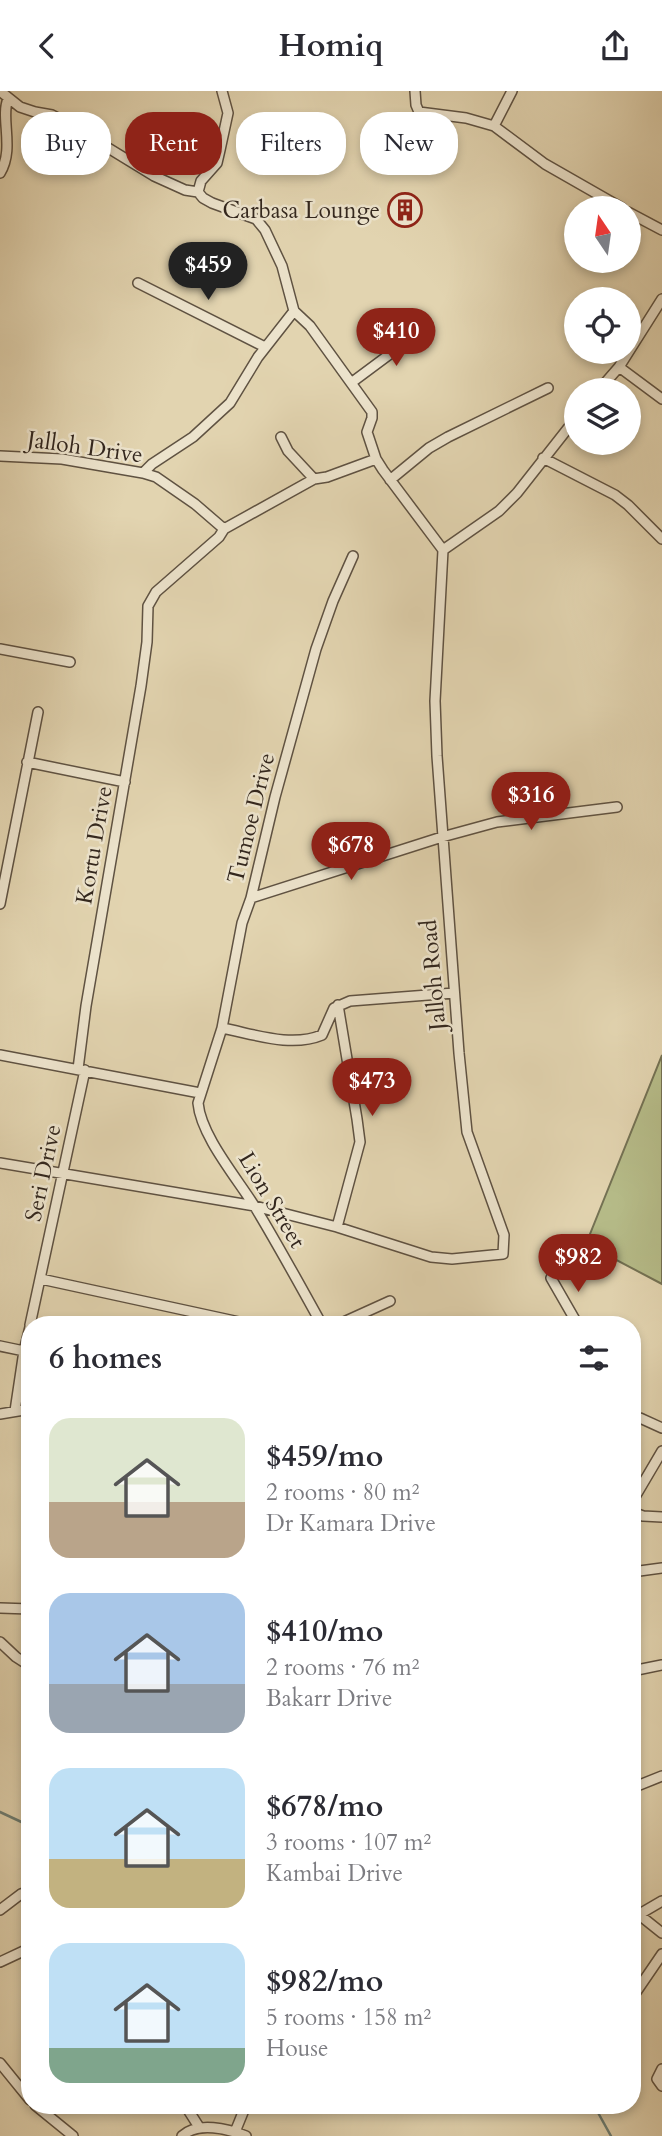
<!DOCTYPE html>
<meta charset="utf-8">
<style>
:root{--surface:#fff;--page:#f2f2f3;--text:#2b2b33;--muted:#7c7c81;--accent:#8f2418}
body{margin:0;font-family:Cardo,serif;background:var(--page);color:var(--text);height:100vh;display:flex;flex-direction:column;font-size:26px;white-space:nowrap}
*{box-sizing:border-box;margin:0}
p{font-size:23px;color:var(--muted)}
.icon{flex:none;width:38px;height:38px;fill:none;stroke:currentColor;stroke-width:2;stroke-linecap:round;stroke-linejoin:round}
.map{position:relative;flex:1;overflow:hidden}
.panel{position:absolute;left:21px;top:1225px;width:620px;height:798px;display:flex;flex-direction:column;background:var(--surface);border-radius:28px;box-shadow:0 4px 10px #0003}
.panel>*{flex:none}
.hud{position:absolute;left:21px;top:21px;width:621px;height:63px;display:flex;gap:14px}
.needle{width:46px;rotate:347deg}
.buttons{position:absolute;left:564px;top:105px;display:grid;gap:14px}
.buttons a{display:grid;place-items:center;width:77px;height:77px;border-radius:50%;background:var(--surface);box-shadow:0 4px 10px #0003;font-size:35px}
.price{position:absolute;translate:-50% -60px;padding:0 16px;border-radius:24px;background:var(--accent);color:#fff;font-size:23px;line-height:46px;filter:drop-shadow(0 2px 4px #0008)}
.price::after{content:'';position:absolute;left:50%;top:42px;width:21px;height:16px;margin-left:-10px;background:inherit;clip-path:polygon(0 0,100% 0,50% 100%)}
.price.selected{background:#222;color:#fff}
ul{padding:0;list-style:none}
li{display:flex;align-items:center;gap:21px;height:175px;padding:0 28px}
li span{display:grid;place-items:center;flex:none;width:196px;height:140px;border-radius:21px;color:#555}
li>.icon{margin-inline-start:auto}
span .icon{width:84px;height:84px;fill:#fffc;stroke-width:1}
li b{font-size:30px}
h2{display:flex;justify-content:space-between;align-items:center;height:84px;padding:0 28px;font-size:30px}
.chip{padding:0 24px;border-radius:28px;background:var(--surface);box-shadow:0 4px 10px #0003;font-size:24px;line-height:63px}
.chip.selected{background:var(--accent);color:#fff}
header{display:flex;justify-content:space-between;align-items:center;height:91px;padding:0 28px;background:var(--surface);font-size:32px;font-weight:800}
.map>svg:first-child{display:block}
.green{fill:#b6bc89;stroke:#747254;stroke-width:2}
.lines{fill:none;stroke-linecap:round;stroke-linejoin:round}
.stream{stroke:#6e7e73;stroke-width:2.5}
.minor-casing{stroke:#5f5242;stroke-width:12}
.minor{stroke:#ece3cc;stroke-width:9}
.labels{text-anchor:middle;dominant-baseline:central;stroke-width:5;stroke-linejoin:round;paint-order:stroke}
.poi-label{font-size:23px;fill:#33271e;stroke:#ece3cc;text-anchor:end}
.street-label{font-size:23px;fill:#33271e;stroke:#ece3cc}
</style>
<header><svg class="icon" aria-label="back" viewBox="0 0 24 24"><path d="M15 5l-7 7 7 7"/></svg>Homiq<svg class="icon" aria-label="share" viewBox="0 0 24 24"><path d="M12 15V3M7 8l5-5 5 5M5 13v7h14v-7"/></svg></header>
<div class="map">
<svg width="662" height="2045" viewBox="0 0 662 2045">
<rect width="100%" height="100%" fill="#e2d4b0"/>
<filter id="stains"><feTurbulence type="fractalNoise" baseFrequency=".00286" numOctaves="4"/><feColorMatrix values="0 0 0 0 .2 0 0 0 0 .09 0 0 0 0 .02 0 0 0 .5 -.17"/></filter>
<radialGradient id="worn" r=".72"><stop offset=".6" stop-color="#630" stop-opacity="0"/><stop offset="1" stop-color="#630" stop-opacity=".3"/></radialGradient>
<path class="green" d="M662,964V1193L586,1153Z"/>
<g class="lines">
<path class="stream" d="M0,1721L30,1735
M591,2014L596,2018L611,2045"/>
<g class="minor-casing">
<path id="minor" d="M0,0L20,16L35,21L52,24L69,33L154,85L185,99L198,101
M222,0L228,22L220,59L217,72L201,90L198,101L203,107L212,112L256,128L265,139L282,175L294,220L310,235L372,321V327L367,341L376,368L383,379L443,459
M415,0L416,14L419,21L466,27L494,35L545,73L622,117
M494,35L512,0
M0,82C15,58 0,26 8,8
M628,121L662,139
M138,192L265,256
M619,276L662,308
M351,292L425,237
M599,299L619,276L662,208
M281,346L288,360L314,388
M0,365L62,368L143,382L156,386L195,413L224,438L219,446L156,501L148,515L147,551L141,595L86,915L78,978
M543,367L615,404L628,414L662,448
M143,382L152,373L193,346L230,312L258,266L294,220
M390,389L429,357L448,346L548,297
M224,438L314,388L327,386L376,368
M443,459L499,420L517,402L576,327
M0,558L70,571
M27,671L125,691
M251,807L442,746L497,731L617,716
M0,813L38,621
M222,937C254,943 291,957 322,944L334,917L350,910L454,902
M0,964L200,1002
M0,1072L255,1115L337,1136L431,1166L452,1168L503,1163L504,1144L467,1041L459,962L437,665L435,610L443,459
M337,1136L360,1051L357,1028L338,914
M551,1187L578,1234
M41,1188L253,1234
M30,1234L85,979
M322,1234C300,1194 278,1154 255,1116C237,1087 201,1045 198,1012L222,937L242,832L251,807L275,706L316,558L333,510L353,465
M337,1234L390,1210
M0,1255L24,1260
M15,1320L24,1260L30,1236
M0,1323L30,1318
M640,1327L662,1337
M632,1411L662,1360
M632,1421L643,1425L662,1426
M632,1481L662,1477
M0,1517L30,1518
M0,1551L16,1566L30,1575
M632,1580L662,1574
M632,1697L662,1685
M632,1818L662,1842
M0,1819L21,1803L30,1800
M638,1824L662,1810
M0,1871L30,1857
M632,1907L662,1863
M0,1972L30,2009
M662,1978L657,1988L662,1995
M35,2014L73,2045
M185,2014L199,2036
M235,2041L246,2014
M182,2045C198,2030 228,2038 246,2045"/>
</g>
<use href="#minor" class="minor"/>
</g>
<defs>
<g id="building-ring" transform="scale(1.75)"><circle r="9.5" fill="#ece3cc" stroke="#8f2418" stroke-width="1.5"/><path d="M-4-6H4V6H1V3H-1V6H-4ZM-2.5-4.3h1.7v1.8h-1.7ZM.8-4.3h1.7v1.8H.8ZM-2.5-1h1.7V.8h-1.7ZM.8-1h1.7V.8H.8Z" fill="#8f2418"/></g>
</defs>
<g fill-rule="evenodd">
<use href="#building-ring" x="405" y="119"/>
</g>
<g class="labels">
<g class="poi-label">
<text x="380" y="119">Carbasa Lounge</text>
</g>
<g class="street-label">
<text transform="translate(85 356) rotate(8)">Jalloh Drive</text>
<text transform="translate(251 727) rotate(-76)">Tumoe Drive</text>
<text transform="translate(94 754) rotate(-80)">Kortu Drive</text>
<text transform="translate(433 884) rotate(-95)">Jalloh Road</text>
<text transform="translate(43 1082) rotate(-78)">Seri Drive</text>
<text transform="translate(272 1109) rotate(59)">Lion Street</text>
</g>
</g>
<rect width="100%" height="100%" filter="url(#stains)"/>
<rect width="100%" height="100%" fill="url(#worn)"/>
</svg>
<div class="buttons">
<a><svg class="needle" viewBox="-14 -14 28 28"><path d="M0-13l5 13h-10z" fill="#e53935"/><path d="M0 13l5-13h-10z" fill="#7c7c81"/></svg></a>
<a><svg class="icon" aria-label="locate" viewBox="0 0 24 24"><circle cx="12" cy="12" r="6"/><path d="M12 2v4M12 18v4M2 12h4M18 12h4"/></svg></a>
<a><svg class="icon" aria-label="layers" viewBox="0 0 24 24"><path d="M12 4l9 5-9 5-9-5zM3 14l9 5 9-5"/></svg></a>
</div>
<b class="price selected" style="left:208px;top:211px">$459</b>
<b class="price" style="left:396px;top:277px">$410</b>
<b class="price" style="left:531px;top:741px">$316</b>
<b class="price" style="left:351px;top:791px">$678</b>
<b class="price" style="left:372px;top:1027px">$473</b>
<b class="price" style="left:578px;top:1203px">$982</b>
<div class="hud">
<a class="chip">Buy</a>
<a class="chip selected">Rent</a>
<a class="chip">Filters</a>
<a class="chip">New</a>
</div>
<section class="panel">
<h2>6 homes<svg class="icon" aria-label="filters" viewBox="0 0 24 24"><path d="M4 7h16M4 17h16"/><circle cx="9" cy="7" r="2"/><circle cx="15" cy="17" r="2"/></svg></h2>
<ul>
<li><span style="background:linear-gradient(#dfe7d0 60%,#b9a48a 0)"><svg class="icon" aria-label="home" viewBox="0 0 24 24"><path d="M3 11l9-7 9 7M6 9v11h12V9"/></svg></span><div><b>$459/mo</b><p>2 rooms · 80 m²</p><p>Dr Kamara Drive</p></div></li>
<li><span style="background:linear-gradient(#a9c7e8 65%,#9aa5b1 0)"><svg class="icon" aria-label="home" viewBox="0 0 24 24"><path d="M3 11l9-7 9 7M6 9v11h12V9"/></svg></span><div><b>$410/mo</b><p>2 rooms · 76 m²</p><p>Bakarr Drive</p></div></li>
<li><span style="background:linear-gradient(#bfe0f5 65%,#c2b280 0)"><svg class="icon" aria-label="home" viewBox="0 0 24 24"><path d="M3 11l9-7 9 7M6 9v11h12V9"/></svg></span><div><b>$678/mo</b><p>3 rooms · 107 m²</p><p>Kambai Drive</p></div></li>
<li><span style="background:linear-gradient(#bfe0f5 75%,#7fa58c 0)"><svg class="icon" aria-label="home" viewBox="0 0 24 24"><path d="M3 11l9-7 9 7M6 9v11h12V9"/></svg></span><div><b>$982/mo</b><p>5 rooms · 158 m²</p><p>House</p></div></li>
</ul>
</section>
</div>
